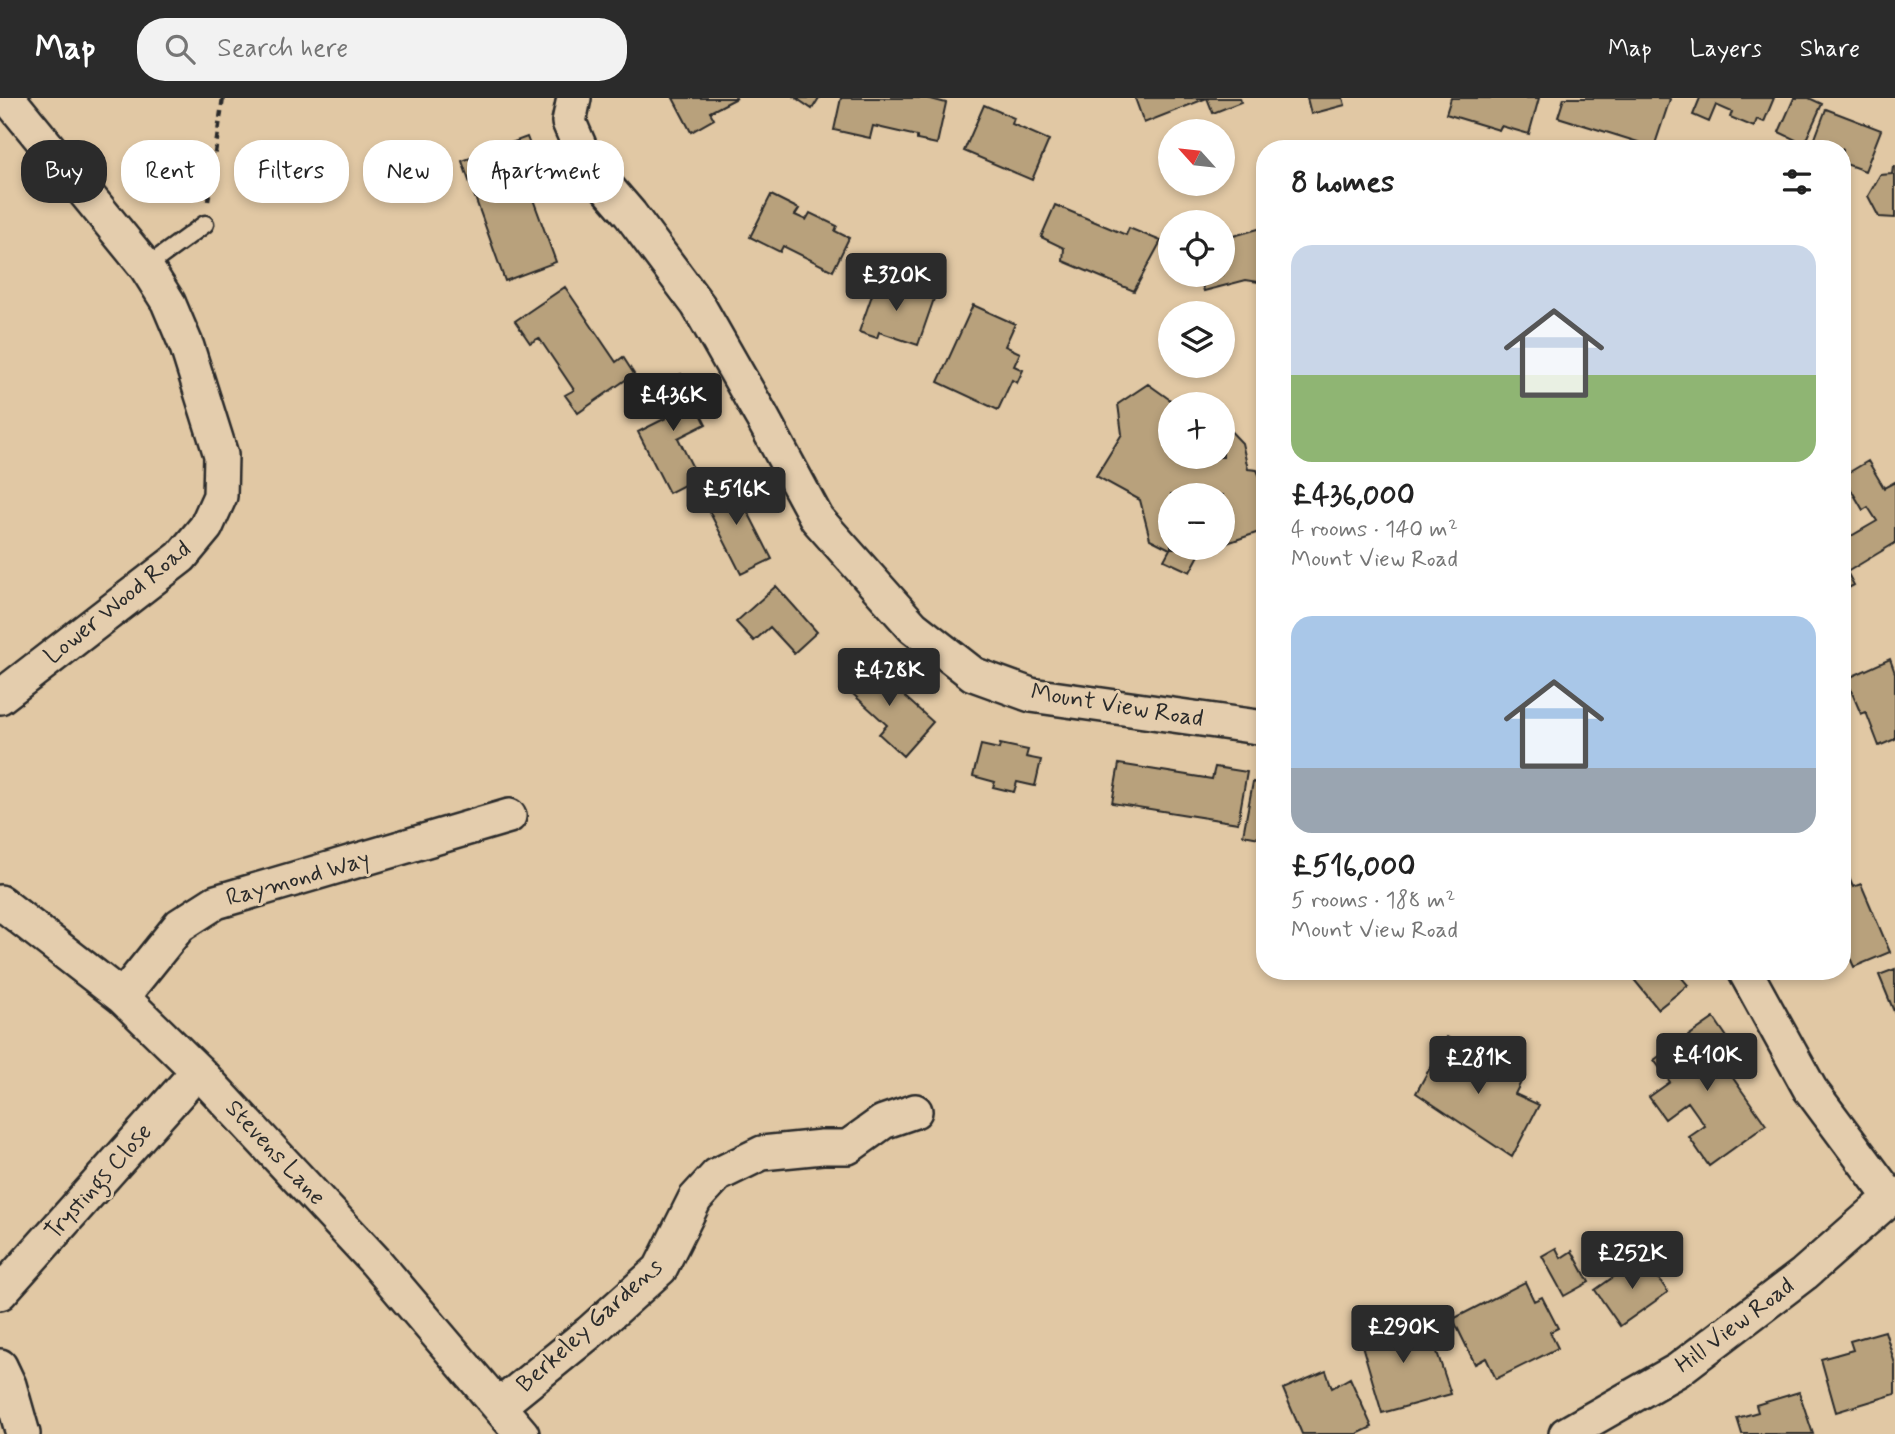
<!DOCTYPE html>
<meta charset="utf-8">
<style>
:root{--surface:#fff;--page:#f2f2f2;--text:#222;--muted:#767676;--accent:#2b2b2b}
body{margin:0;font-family:Mynerve,sans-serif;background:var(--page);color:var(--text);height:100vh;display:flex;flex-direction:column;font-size:26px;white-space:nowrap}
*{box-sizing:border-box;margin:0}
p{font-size:23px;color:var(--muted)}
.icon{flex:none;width:38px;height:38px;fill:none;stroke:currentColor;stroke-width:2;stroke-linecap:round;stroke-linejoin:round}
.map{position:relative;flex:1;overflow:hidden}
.panel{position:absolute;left:1256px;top:42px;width:595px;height:840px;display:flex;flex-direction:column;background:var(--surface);border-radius:28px;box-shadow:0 4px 10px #0003}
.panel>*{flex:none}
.hud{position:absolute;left:21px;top:42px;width:665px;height:63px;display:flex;gap:14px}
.needle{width:46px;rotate:297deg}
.controls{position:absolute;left:1158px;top:21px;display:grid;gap:14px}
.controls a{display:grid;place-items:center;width:77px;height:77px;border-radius:50%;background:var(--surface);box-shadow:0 4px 10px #0003;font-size:35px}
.price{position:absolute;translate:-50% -60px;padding:0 16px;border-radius:7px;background:var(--accent);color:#fff;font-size:23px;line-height:46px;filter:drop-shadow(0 2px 4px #0008)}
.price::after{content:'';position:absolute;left:50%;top:42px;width:21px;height:16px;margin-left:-10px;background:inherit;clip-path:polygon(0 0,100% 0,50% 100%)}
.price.on{background:#222;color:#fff}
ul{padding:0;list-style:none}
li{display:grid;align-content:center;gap:14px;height:371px;padding:0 35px}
li span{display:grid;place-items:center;height:217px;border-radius:21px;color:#555}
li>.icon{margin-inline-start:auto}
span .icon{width:126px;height:126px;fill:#fffc;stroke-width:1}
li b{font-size:30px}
h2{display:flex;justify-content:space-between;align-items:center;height:84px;padding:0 35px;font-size:30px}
.chip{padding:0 24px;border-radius:28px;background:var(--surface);box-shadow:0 4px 10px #0003;font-size:24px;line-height:63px}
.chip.on{background:var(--accent);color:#fff}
header{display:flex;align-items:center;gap:42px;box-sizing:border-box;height:98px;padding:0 35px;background:var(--accent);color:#fff}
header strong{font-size:33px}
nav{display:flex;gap:38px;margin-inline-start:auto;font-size:24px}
.search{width:490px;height:63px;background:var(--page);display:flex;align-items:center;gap:18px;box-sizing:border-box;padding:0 24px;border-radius:28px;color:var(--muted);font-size:26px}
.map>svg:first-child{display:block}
.building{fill:#b8a17b;stroke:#2b2b2b;stroke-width:2}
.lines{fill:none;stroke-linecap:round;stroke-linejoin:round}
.lane-casing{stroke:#2b2b2b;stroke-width:21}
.street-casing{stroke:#2b2b2b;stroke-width:38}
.path{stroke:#2b2b2b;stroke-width:4.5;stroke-dasharray:7 5;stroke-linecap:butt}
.lane{stroke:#e4cdad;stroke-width:16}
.street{stroke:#e4cdad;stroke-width:33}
.labels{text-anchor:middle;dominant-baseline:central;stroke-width:6;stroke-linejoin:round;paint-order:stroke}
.street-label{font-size:24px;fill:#2b2b2b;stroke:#e4cdad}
</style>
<header>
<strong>Map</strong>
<div class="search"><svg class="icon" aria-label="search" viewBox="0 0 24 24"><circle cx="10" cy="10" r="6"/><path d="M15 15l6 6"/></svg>Search here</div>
<nav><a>Map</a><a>Layers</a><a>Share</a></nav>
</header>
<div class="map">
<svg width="1895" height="1336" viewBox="0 0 1895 1336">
<rect width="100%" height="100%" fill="#e1c8a4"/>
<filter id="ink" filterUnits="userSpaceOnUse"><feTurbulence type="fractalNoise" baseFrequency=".0143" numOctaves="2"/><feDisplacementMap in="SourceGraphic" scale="14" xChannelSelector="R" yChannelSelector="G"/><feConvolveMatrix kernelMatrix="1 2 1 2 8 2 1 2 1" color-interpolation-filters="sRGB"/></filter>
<g filter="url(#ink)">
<path class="building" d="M673,0H737L710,14L714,21L691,34Z
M796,0H819L812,11Z
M841,0H927L946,5L937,46L917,42V38L873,28L870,40L834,32Z
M1135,0H1240L1241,4L1213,15L1207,0L1144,25Z
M1307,0H1343L1345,7L1311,16Z
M1451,0H1539L1529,36L1501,28L1499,32L1446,16Z
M1564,0H1668L1670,1L1654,49L1558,19Z
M1700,0H1774L1764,24L1757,21L1754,29L1730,19L1732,14L1716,7L1709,24L1693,17Z
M1794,0H1809L1822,6L1804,46L1779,34Z
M984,7L1014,20L1012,26L1049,42L1032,82L964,53Z
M1826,11L1881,32L1865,73L1843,65V51H1811Z
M527,39L538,68L523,74L556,164L505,183L462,63Z
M1893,69H1895V120L1879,119L1868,98L1880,77L1892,76Z
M771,97L799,111L795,117L806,122L810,115L837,128L835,133L849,140L833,173L783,148L780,154L750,139Z
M1055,107L1126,137L1129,130L1161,143L1134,193L1063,163L1064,150L1041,139Z
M1265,129V185L1246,182L1204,193L1199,177H1223V141Z
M874,179L887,183L885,190L909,198L911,190L935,198L918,247L879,234L877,240L859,234L872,197L868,195Z
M565,189L616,264L623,259L634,276L578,315L565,297L574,292L539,240L530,245L515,223Z
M973,207L1015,226L1005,248L1020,255L1014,268L1023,272L1017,285L1012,282L998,312L938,284Z
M681,276L706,326L678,340L698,380L669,395L638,334L666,320L651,291Z
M1148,286L1176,306H1171V359H1223V325L1242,345L1248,371L1257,372L1261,381L1265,380V432L1224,446L1223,397H1171V450H1203L1190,474L1164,462L1170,451L1150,441L1140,402L1096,378L1122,336L1118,306Z
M1868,363L1884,390L1895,384V445L1847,474L1854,487L1843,493V423L1851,438L1877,423L1868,409L1863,412L1843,378Z
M731,381L772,461L741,476L701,397Z
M776,488L817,534L794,555L770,529L754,543L736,524Z
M1890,561L1895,575V641L1879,648L1866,614L1861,616L1846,581Z
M865,563L933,624L903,658L879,636L887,627L843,587Z
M1000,646L1028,652L1026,659L1041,662L1035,688L1017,684L1014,694L993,689L995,684L973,678L981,647L999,651Z
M1119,666L1212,681L1215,669L1247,674L1238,725L1112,705Z
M1253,684L1265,687V741L1243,737Z
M1844,768L1853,789L1861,786L1890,854L1854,869L1843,844Z
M1895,871V916L1879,877Z
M1627,873H1676L1688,887L1658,911Z
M1714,920L1731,945L1716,956L1766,1027L1709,1068L1689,1039L1705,1028L1688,1004L1665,1021L1649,999L1670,984L1654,962Z
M1447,939L1522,982L1515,996L1539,1007L1512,1059L1416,995Z
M1556,1150L1561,1160L1572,1153L1589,1184L1564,1198L1542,1158Z
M1643,1158L1668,1194L1620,1228L1595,1192Z
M1525,1184L1534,1203L1542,1199L1558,1230L1550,1234L1558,1250L1496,1281L1486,1260L1475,1266L1453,1221Z
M1379,1219L1386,1239L1427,1224L1451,1296L1382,1315L1356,1227Z
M1885,1233L1895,1266V1296L1836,1314L1821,1261L1853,1252L1850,1243Z
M1326,1273L1332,1290L1350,1280L1372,1329L1357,1336H1302L1283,1291Z
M1799,1294L1813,1336H1742L1737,1320L1758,1314L1756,1307Z"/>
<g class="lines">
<g class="lane-casing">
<path id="lane" d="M146,169L205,126"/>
</g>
<g class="street-casing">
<path id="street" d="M574,0L569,24L587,66L630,116L698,207L762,319L817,421L913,529L973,576L1031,597L1265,630
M0,599L181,459L206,429L220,398L221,357L187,249L168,204L146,169L8,0
M0,804L122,899L198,973L375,1163L522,1336
M1745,873L1810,991L1891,1100
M122,899L180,827L216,804L509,718
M0,1195L198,973
M0,1268L9,1287L23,1336
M500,1307L590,1234L660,1171L695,1101L717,1077L762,1055L822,1049H848L883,1024L915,1013
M1566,1336L1678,1272L1804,1176L1895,1096"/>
</g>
<path class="path" d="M208,103L223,0"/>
<use href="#lane" class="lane"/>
<use href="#street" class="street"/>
</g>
</g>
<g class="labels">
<g class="street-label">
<text transform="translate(118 505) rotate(-39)">Lower Wood Road</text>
<text transform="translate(1117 608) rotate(9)">Mount View Road</text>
<text transform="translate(298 781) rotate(-16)">Raymond Way</text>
<text transform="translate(275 1055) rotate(47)">Stevens Lane</text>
<text transform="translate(99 1084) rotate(-48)">Trystings Close</text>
<text transform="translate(590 1228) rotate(-42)">Berkeley Gardens</text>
<text transform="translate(1735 1228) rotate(-37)">Hill View Road</text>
</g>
</g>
</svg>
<div class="controls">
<a><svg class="needle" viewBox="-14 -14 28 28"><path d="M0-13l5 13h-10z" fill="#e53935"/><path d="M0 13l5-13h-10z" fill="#767676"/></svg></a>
<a><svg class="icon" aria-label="locate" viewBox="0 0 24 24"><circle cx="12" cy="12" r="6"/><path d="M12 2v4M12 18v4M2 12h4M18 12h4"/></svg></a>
<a><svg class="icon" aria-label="layers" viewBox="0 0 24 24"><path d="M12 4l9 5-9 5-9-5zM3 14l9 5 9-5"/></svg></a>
<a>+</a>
<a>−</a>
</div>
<b class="price" style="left:896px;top:215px">£320K</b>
<b class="price on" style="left:673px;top:335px">£436K</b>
<b class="price" style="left:736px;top:429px">£516K</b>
<b class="price" style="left:889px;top:610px">£428K</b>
<b class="price" style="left:1707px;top:995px">£410K</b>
<b class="price" style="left:1478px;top:998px">£281K</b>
<b class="price" style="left:1632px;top:1193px">£252K</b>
<b class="price" style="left:1403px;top:1267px">£290K</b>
<div class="hud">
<a class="chip on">Buy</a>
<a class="chip">Rent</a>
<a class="chip">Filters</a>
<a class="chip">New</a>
<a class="chip">Apartment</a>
</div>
<section class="panel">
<h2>8 homes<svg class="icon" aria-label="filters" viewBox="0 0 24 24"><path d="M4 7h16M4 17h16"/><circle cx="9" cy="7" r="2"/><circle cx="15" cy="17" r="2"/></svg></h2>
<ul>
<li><span style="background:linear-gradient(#c9d6e8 60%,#8fb573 0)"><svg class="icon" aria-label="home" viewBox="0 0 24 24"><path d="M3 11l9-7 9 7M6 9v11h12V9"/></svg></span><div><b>£436,000</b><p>4 rooms · 140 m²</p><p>Mount View Road</p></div></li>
<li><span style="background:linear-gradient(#a9c7e8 70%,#9aa5b1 0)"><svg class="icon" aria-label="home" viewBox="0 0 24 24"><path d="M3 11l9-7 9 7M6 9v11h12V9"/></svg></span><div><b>£516,000</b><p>5 rooms · 188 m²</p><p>Mount View Road</p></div></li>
</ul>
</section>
</div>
